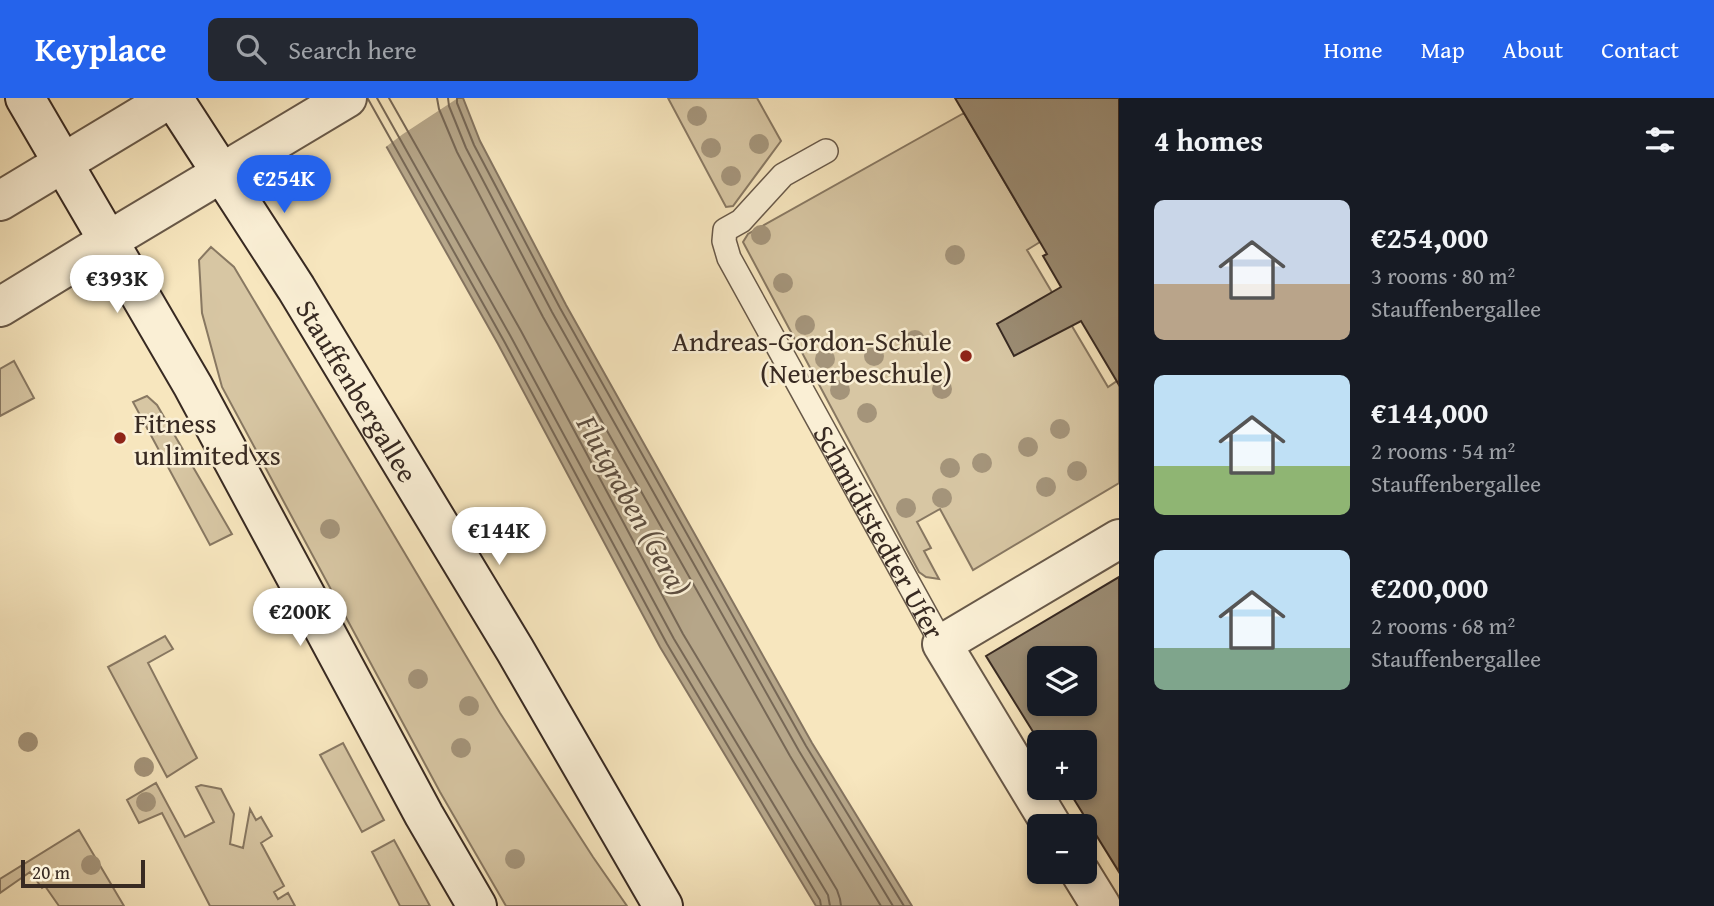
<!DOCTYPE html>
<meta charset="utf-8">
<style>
:root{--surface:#171b24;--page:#242831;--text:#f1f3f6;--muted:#9ea1a6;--accent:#2563eb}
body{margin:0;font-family:"Gentium Book Plus",serif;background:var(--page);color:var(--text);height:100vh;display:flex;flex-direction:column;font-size:26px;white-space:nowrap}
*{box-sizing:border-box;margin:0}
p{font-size:23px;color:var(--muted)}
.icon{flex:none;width:38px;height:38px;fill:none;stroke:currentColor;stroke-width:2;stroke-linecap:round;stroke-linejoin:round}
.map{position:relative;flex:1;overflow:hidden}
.sheet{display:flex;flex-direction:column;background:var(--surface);width:595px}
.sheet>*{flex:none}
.tools{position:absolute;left:1027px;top:548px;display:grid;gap:14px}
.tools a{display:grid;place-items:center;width:70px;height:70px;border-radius:10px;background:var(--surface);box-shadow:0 4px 10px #0003;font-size:35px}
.scale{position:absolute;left:21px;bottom:18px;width:124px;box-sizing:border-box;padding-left:7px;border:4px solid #382a22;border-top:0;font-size:19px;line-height:24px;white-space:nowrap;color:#382a22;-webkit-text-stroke:5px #faefd5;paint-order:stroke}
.price{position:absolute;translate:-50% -60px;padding:0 16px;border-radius:24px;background:#fff;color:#222;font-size:23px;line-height:46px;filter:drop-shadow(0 2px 4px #0008)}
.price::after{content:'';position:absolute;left:50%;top:42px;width:21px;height:16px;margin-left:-10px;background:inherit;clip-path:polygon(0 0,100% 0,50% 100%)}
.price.selected{background:var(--accent);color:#fff}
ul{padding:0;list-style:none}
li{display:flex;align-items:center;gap:21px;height:175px;padding:0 35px}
li span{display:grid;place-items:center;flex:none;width:196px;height:140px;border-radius:10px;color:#555}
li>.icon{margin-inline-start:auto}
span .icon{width:84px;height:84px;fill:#fffc;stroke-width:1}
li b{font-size:30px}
h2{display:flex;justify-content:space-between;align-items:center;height:84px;padding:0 35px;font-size:30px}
header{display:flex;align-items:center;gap:42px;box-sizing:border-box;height:98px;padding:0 35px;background:var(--accent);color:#fff}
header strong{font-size:33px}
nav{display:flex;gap:38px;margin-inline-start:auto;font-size:24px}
.search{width:490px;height:63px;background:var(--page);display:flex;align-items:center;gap:18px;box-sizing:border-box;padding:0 24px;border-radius:10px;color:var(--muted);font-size:26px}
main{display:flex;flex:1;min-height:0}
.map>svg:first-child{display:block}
.green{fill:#d7c6a3;stroke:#887862;stroke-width:2}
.water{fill:#b6a689;stroke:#847460;stroke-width:2}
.pier{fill:#f7e6be}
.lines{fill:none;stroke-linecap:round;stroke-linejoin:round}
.shore{stroke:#776856;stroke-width:2}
.building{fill:#9b8c73;stroke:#382a22;stroke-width:2;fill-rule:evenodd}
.service-casing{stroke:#685949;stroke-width:26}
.minor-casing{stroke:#685949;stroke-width:42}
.tertiary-casing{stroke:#685949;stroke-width:42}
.secondary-casing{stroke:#382a22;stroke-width:42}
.service{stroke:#faefd5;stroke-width:23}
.minor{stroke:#faefd5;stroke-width:38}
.tertiary{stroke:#faefd5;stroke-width:38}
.secondary{stroke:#faefd5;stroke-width:38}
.tree{fill:#a4947a}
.poi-dot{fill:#8f2418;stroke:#faefd5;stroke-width:2.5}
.labels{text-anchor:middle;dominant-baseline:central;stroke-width:5;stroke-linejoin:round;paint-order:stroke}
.poi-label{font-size:28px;fill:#382a22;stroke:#faefd5;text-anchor:end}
.street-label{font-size:28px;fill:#382a22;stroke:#faefd5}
.water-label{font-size:30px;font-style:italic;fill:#5e4f41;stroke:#faefd5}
</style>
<header>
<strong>Keyplace</strong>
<div class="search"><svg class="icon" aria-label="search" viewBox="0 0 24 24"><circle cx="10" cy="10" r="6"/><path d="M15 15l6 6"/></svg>Search here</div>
<nav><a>Home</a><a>Map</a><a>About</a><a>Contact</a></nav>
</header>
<main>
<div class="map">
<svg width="1119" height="808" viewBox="0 0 1119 808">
<rect width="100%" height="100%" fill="#f7e6be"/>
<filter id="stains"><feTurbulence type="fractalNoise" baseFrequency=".00286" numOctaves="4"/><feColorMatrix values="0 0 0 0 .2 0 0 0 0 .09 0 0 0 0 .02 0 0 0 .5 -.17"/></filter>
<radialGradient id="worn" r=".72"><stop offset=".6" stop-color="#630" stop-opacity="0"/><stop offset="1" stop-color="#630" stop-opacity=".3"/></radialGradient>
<path class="green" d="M668,0H757L781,43L733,108L726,109Z
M964,15L1040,144L1027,152L1108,289L1117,283L1119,286V385L973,472L940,411L917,424L931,450L924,453L939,481L926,479L919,474L743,144L748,136Z
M211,149L234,169L500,615L593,759L627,808H506L440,694L222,289L202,215L199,162Z
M14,263L34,300L0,318V271Z
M147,298L157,307L232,436L210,447L133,304Z
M165,538L173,551L148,565L197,660L167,679L108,569Z
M343,645L384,722L362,734L320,657Z
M156,685L185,739L214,724L196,689L201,687L221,691L234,716L230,746L243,750L250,711L256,722L261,719L272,738L261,745L284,788L274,794L278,801L288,795L295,808H210L162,715L139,725L127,702Z
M79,732L124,808H59L45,788L42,790L30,774L0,795V781Z
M394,742L430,808H400L372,754Z"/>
<path class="water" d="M359,0H463L480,43L566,207L812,645L912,808H816L660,549L498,246Z"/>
<path class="pier" d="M356,0H458L403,36L383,51Z"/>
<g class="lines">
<path class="shore" d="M377,0L511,239L674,541L828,797L830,808
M389,0L521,233L683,536L837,792L840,801L841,808
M437,0L439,11L457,54L543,219L790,658L881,808
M448,0L449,8L466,50L552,214L799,653L893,808
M457,0V5L474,47L560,210L806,648L904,808
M368,1L504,243L667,546L820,802L821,808"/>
</g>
<path class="building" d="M955,0H1119V287L1081,223L1014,258L997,226L1061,189L1043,158L1047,156Z
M1119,479V774L1067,690H1085V644H1040V645L986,558ZM1040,560H1085V606H1040Z"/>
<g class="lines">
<g class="service-casing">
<g id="service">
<path id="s1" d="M826,53L783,77L741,123L725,132L724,143L729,160L942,546"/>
</g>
</g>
<g class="minor-casing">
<path id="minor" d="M1052,728L942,546L1119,441
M1080,774L1101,808"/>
</g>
<g class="tertiary-casing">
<path id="tertiary" d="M0,103L171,0
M0,209L108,143L347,0"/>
</g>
<g class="secondary-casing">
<g id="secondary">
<path d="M25,0L193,288L424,717L477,808"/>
<path id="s2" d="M173,0L296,190L515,552L663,808"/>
</g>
</g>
<use href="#service" class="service"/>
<use href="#minor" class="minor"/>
<use href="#tertiary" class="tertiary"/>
<use href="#secondary" class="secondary"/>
</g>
<g class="tree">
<circle cx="697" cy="18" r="10"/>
<circle cx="759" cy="46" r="10"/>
<circle cx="711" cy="50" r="10"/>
<circle cx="731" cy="78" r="10"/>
<circle cx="761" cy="137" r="10"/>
<circle cx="955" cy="157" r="10"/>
<circle cx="783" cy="185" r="10"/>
<circle cx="805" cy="227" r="10"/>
<circle cx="915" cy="242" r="10"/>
<circle cx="874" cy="258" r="10"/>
<circle cx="825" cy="261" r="10"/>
<circle cx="942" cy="291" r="10"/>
<circle cx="840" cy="292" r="10"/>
<circle cx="867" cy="315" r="10"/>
<circle cx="1060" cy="331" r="10"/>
<circle cx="1028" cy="349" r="10"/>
<circle cx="982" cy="365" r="10"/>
<circle cx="950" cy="370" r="10"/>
<circle cx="1077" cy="373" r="10"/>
<circle cx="1046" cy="389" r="10"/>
<circle cx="942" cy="400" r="10"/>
<circle cx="906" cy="410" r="10"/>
<circle cx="330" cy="431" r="10"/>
<circle cx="418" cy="581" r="10"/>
<circle cx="469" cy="608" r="10"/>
<circle cx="28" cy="644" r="10"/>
<circle cx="461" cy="650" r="10"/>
<circle cx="144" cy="669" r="10"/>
<circle cx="146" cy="704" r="10"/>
<circle cx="515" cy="761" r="10"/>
<circle cx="91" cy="767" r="10"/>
</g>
<g class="poi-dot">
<circle cx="966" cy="258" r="7"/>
<circle cx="120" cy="340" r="7"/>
</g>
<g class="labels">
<g class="poi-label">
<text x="952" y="242">Andreas-Gordon-Schule<tspan x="952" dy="32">(Neuerbeschule)</tspan></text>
<text x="134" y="324" text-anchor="start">Fitness<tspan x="134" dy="32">unlimited xs</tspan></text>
</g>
<g class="street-label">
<text stroke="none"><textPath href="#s2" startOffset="346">Stauffenbergallee</textPath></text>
<text stroke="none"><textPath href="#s1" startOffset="471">Schmidtstedter Ufer</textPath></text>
</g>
<g class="water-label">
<text transform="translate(634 407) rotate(61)">Flutgraben (Gera)</text>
</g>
</g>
<rect width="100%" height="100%" filter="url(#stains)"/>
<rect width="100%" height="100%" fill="url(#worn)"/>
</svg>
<div class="tools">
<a><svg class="icon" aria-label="layers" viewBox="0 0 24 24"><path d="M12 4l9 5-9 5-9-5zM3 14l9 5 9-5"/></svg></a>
<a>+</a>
<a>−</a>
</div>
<div class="scale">20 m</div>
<b class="price selected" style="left:284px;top:117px">€254K</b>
<b class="price" style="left:117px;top:217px">€393K</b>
<b class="price" style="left:499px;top:469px">€144K</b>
<b class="price" style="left:300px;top:550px">€200K</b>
</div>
<section class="sheet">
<h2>4 homes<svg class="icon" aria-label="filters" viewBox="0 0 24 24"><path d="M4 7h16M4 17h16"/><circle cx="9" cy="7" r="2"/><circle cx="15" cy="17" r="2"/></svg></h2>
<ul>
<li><span style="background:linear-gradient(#c9d6e8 60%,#b9a48a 0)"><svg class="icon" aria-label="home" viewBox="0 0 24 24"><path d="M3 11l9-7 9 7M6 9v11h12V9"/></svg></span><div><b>€254,000</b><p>3 rooms · 80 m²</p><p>Stauffenbergallee</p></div></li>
<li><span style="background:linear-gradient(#bfe0f5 65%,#8fb573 0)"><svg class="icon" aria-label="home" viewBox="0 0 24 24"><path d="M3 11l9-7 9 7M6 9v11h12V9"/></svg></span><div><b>€144,000</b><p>2 rooms · 54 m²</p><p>Stauffenbergallee</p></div></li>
<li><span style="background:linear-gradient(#bfe0f5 70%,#7fa58c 0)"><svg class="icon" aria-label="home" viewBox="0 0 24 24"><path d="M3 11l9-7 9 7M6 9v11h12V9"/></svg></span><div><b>€200,000</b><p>2 rooms · 68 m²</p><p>Stauffenbergallee</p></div></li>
</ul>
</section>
</main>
